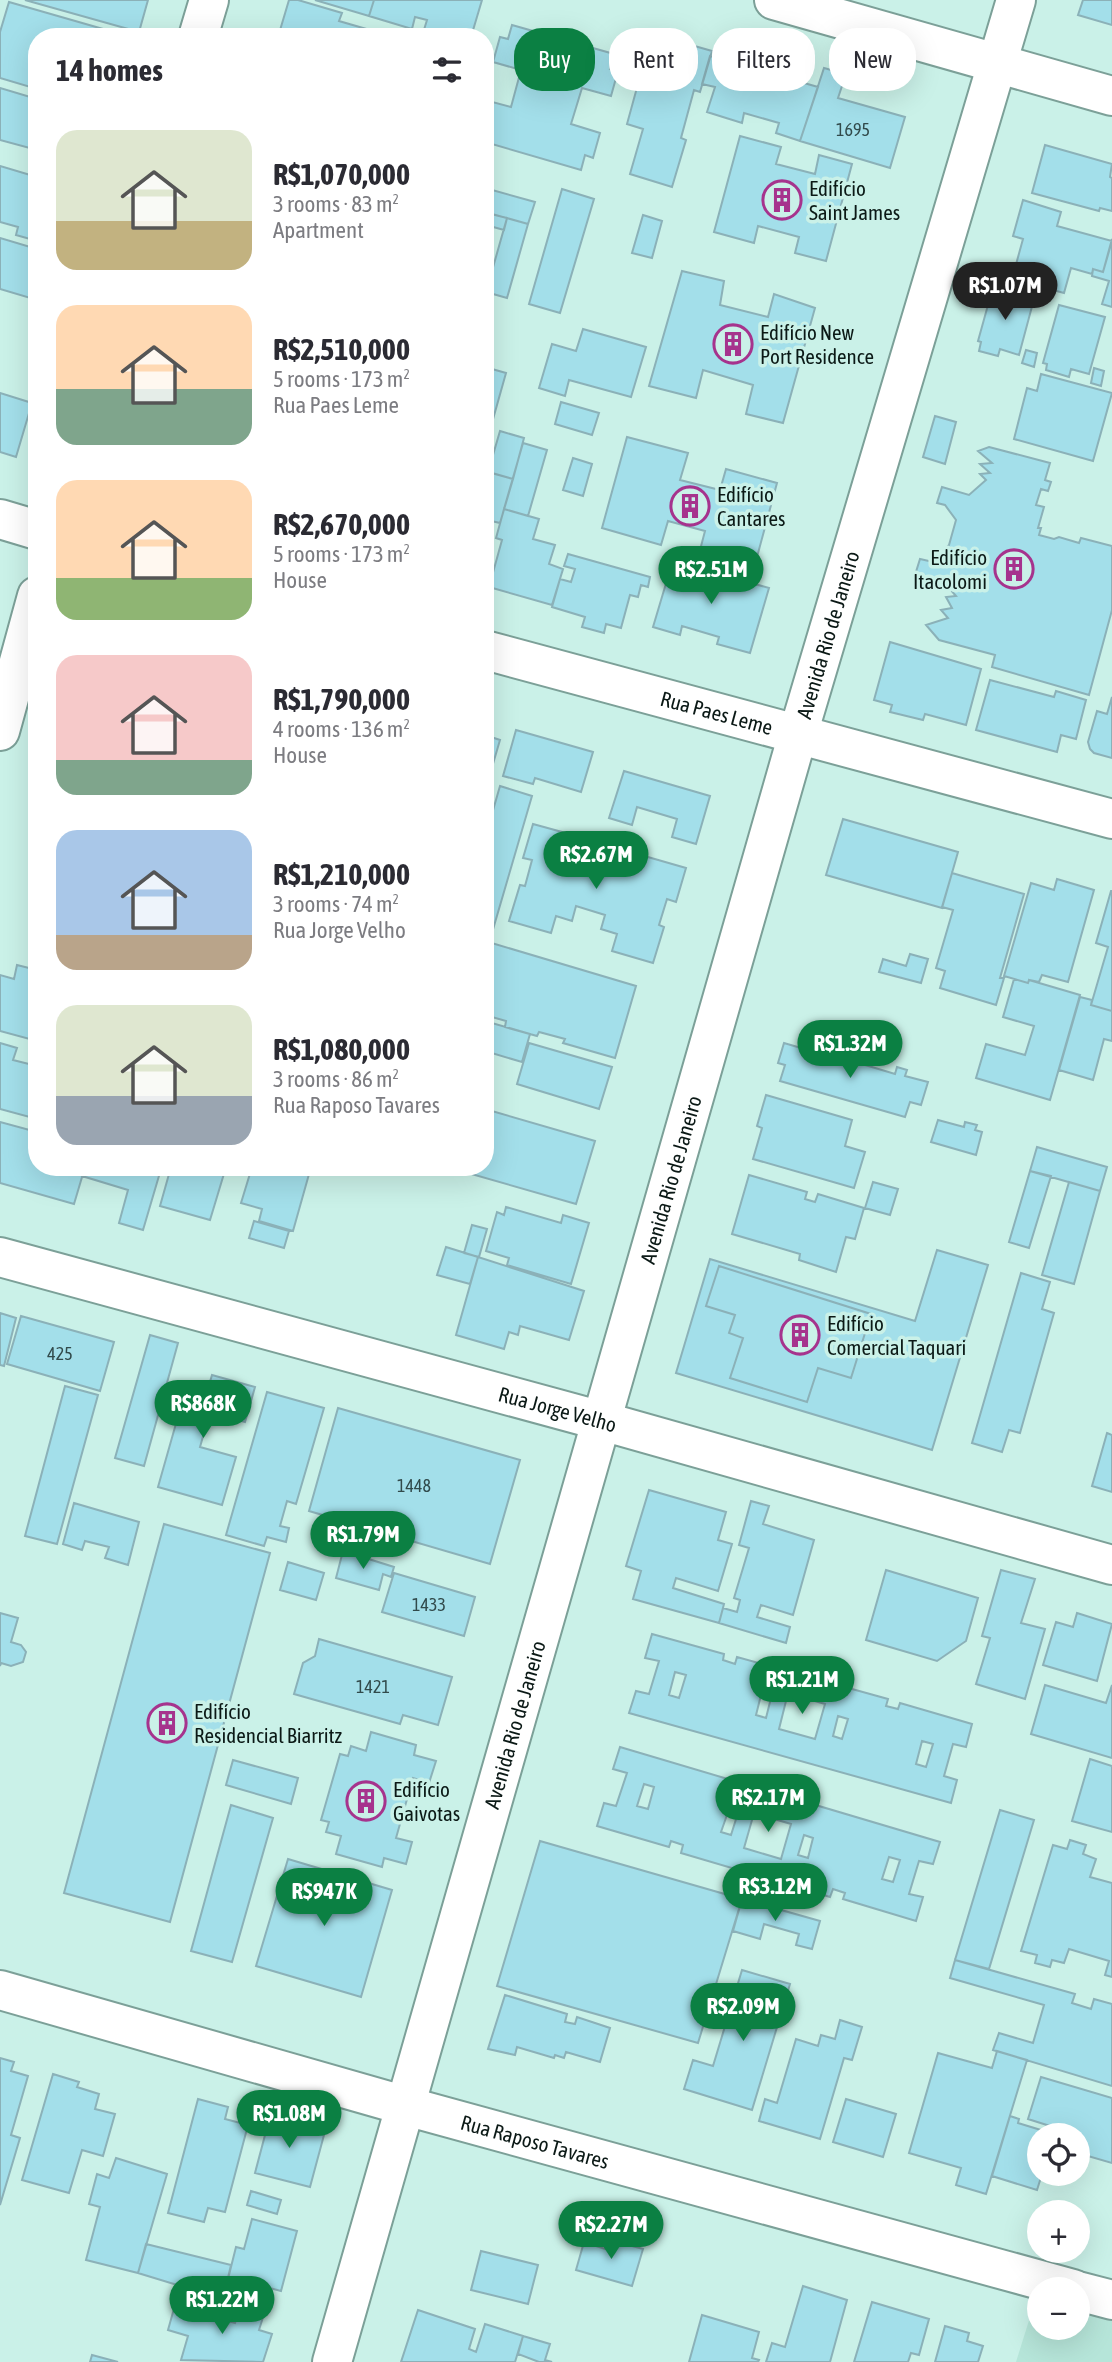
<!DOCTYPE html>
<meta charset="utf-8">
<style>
:root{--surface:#fff;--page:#f7f7f7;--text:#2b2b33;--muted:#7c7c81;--accent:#0b8043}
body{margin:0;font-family:"Asap Condensed",sans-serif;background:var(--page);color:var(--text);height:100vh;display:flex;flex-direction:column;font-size:26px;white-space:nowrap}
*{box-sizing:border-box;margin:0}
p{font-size:23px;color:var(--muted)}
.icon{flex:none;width:38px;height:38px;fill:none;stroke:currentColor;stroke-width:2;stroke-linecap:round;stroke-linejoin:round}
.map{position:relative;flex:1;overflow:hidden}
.panel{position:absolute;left:28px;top:28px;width:466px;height:1148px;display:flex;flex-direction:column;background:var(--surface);border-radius:28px;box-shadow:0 7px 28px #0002}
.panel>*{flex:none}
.banner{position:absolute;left:514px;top:28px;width:492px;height:63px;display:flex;gap:14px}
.tools{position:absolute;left:1027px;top:2123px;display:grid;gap:14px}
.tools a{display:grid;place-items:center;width:63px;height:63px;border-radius:50%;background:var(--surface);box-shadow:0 7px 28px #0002;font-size:35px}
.price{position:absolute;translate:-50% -60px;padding:0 16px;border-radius:24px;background:var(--accent);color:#fff;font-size:23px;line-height:46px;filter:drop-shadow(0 2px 4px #0008)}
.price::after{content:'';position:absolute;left:50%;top:42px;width:21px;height:16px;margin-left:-10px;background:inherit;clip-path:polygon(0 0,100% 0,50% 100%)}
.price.active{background:#222;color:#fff}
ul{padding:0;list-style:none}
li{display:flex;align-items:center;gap:21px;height:175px;padding:0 28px}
li span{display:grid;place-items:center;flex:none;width:196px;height:140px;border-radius:21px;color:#555}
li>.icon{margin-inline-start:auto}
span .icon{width:84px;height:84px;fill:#fffc;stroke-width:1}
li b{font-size:30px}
h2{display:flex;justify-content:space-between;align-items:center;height:84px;padding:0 28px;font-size:30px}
.chip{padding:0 24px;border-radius:28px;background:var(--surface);box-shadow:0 7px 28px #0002;font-size:24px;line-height:63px}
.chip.active{background:var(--accent);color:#fff}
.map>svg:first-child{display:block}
.built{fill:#b6e5d9}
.building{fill:#a3dfea;stroke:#8bb1b8;stroke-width:2;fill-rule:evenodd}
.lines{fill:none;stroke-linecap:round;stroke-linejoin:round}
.street-casing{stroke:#7ca098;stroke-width:42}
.secondary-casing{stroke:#7ca098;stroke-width:42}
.street{stroke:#fff;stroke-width:38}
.secondary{stroke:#fff;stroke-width:38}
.labels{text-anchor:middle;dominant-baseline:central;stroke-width:7;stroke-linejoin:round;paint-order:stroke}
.number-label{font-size:18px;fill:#314a4b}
.poi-label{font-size:21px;fill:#0b1916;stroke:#caf1e8;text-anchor:start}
.street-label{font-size:21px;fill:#0b1916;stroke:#caf1e8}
</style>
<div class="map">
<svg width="1112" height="2362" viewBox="0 0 1112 2362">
<rect width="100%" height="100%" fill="#caf1e8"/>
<path class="built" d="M1036,2298L1039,2300L1040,2328H1078V2311L1112,2321V2362H1016Z"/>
<path class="building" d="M25,0H148L139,32Z
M289,0H298L342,13L339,21L394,37H278Z
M315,0H374L369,16Z
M374,0H482L471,37H435L423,33L427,20L415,17L412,29L369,16Z
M1083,0H1112V25L1078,15Z
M9,2L131,37H37V89L0,78V32Z
M512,25L614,54L610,69L618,71L611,96L582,88L571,124L600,133L593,158L585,155L581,170L485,142V100L511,107L521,70L493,62L500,37L508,39Z
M642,31L712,51L700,92L694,90L681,138L686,140L672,187L630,174L643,129L627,124L641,73L631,70Z
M710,56L818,87L800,141L776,133L779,123L744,113L742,123L707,112L715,87L702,84Z
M824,68L846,74L838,98L905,117L890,168L800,141Z
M0,88L37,99V150L0,140Z
M740,136L781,147L776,164L815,174L819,155L852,164L826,261L795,253L799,237L758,226L754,243L714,232Z
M1045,145L1112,164L1110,177L1112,178V211L1100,208L1099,211L1032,193Z
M0,166L37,177V241L16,235L18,227L0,222Z
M485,188L535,202L528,224L485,212Z
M562,189L594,199L560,313L529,304Z
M1023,200L1061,212L1057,226L1112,241L1103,272L1093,269L1092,274L1071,268L1064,293L1012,279L1023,239L1013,236Z
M487,213L507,218L504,230L486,225L485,228Z
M643,215L662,221L652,258L632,253Z
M507,218L528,224L507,298L486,292Z
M0,238L37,249V300L0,289Z
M1112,239V307L1102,304L1109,281L1092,276L1093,269L1103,272Z
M682,271L724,281L720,305L768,317L774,294L815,308L783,423L746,414L753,385L703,370L696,398L649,386Z
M993,287L1034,299L1019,355L1000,349L998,356L979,351L981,342L978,341Z
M1059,305L1105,317L1089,374L1071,369L1069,377L1046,370L1047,364L1043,363Z
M583,329L646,347L631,397L569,380L565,396L539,388L552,344L576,351Z
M1026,350L1037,353L1034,367L1022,363Z
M485,367L506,373L488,437L485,436Z
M1094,368L1104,371L1101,386L1091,383Z
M1041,374L1112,393L1093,461L1014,439L1027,388L1037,391Z
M0,393L32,403L16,457L0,452Z
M561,402L599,413L592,435L555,424Z
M935,416L956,422L945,464L923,457Z
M500,431L524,438L513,479L488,472Z
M627,437L688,453L680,480L720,490L726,469L777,483L754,568L699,554L705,531L668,521L661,545L602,528Z
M523,443L547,450L528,516L504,509Z
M989,447L1050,463L1045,480L1051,482L1048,491L1041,489L1036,505L1044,507L1038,528H1041L1039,535L1054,539L1059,537L1079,543L1081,538L1112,546V610L1089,695L992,667L995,655L939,640L926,625L948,618L941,610L952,608L946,597L956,596L944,582L915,575L920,559L933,562L949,545L956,520L945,505L937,503L942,487L969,495L986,480L980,474L990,473L980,464L992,463L978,451Z
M573,458L592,464L583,496L563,490Z
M485,471L513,479L500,523L487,520L485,527Z
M504,509L539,519L533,539L555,545L549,564L563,569L552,605L489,587L502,540L496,538Z
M568,554L650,577L648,587L641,585L638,597L630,595L621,628L606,624L604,633L582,627L585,617L552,607L560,579L571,582L575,569L564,566Z
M673,560L703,569L701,573L722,579L723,575L769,588L750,653L717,644L719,637L682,626L680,635L653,627Z
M890,642L981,669L966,725L925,714L923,720L890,712L892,705L874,700Z
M990,680L1054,697L1056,691L1086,700L1076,739L1061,735L1057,752L976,730Z
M1112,697V758L1094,753L1090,749L1088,742L1097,711L1107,714Z
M516,730L593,752L581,792L535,778L533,784L503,776Z
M485,735L500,740L485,791Z
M624,771L710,796L696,844L672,837L677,819L637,807L632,825L609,818Z
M500,786L532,796L489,943L485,942V838Z
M843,819L958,852L942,908L826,875Z
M533,824L584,838L581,851L631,865L634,853L686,868L676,902L667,899L659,925L664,927L653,963L612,951L617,934L601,929L605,915L576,906L572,921L556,916L551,933L509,921L520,885L525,886L532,860L523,858Z
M952,873L1024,894L1000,978H1004L996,1005L940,988L945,971L936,968L953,910L942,907Z
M1057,879L1094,890L1068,982L1042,975L1039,982L1029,980L1028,983L1004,976L1031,883L1054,890Z
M1111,891H1112V1011L1091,1005L1108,947L1096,943Z
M485,941L636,986L615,1058L563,1043L565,1039L539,1032L537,1036L505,1027L506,1021L485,1015Z
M910,954L928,959L921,983L879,972L883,959L906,966Z
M17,965L37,970V1041L0,1031V975L14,979Z
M1014,979L1028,983L1029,980L1080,995L1050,1100L976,1078L986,1044L1025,1055L1034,1026L1003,1017Z
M1080,997L1092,1000L1091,1005L1112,1011V1041L1104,1039L1093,1080L1059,1070Z
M485,1021L530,1034L522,1062L485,1051Z
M804,1039L814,1042L812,1049L895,1074L897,1067L907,1070L905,1076L928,1082L921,1105L910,1102L905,1117L780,1081L785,1065L778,1063L784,1043L801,1048Z
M0,1043L17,1048L13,1060L37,1066V1119L0,1109Z
M529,1043L612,1067L599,1109L517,1084Z
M766,1095L852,1120L845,1146L865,1152L854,1188L753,1159L762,1128L757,1126Z
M485,1109L595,1141L576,1204L454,1169L485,1167Z
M938,1120L964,1127L965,1122L977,1125L975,1130L982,1132L976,1155L931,1142Z
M0,1122L37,1132V1167H85L74,1204L0,1183Z
M1037,1147L1107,1167L1100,1191L1030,1171Z
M85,1167L161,1169L143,1230L119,1223L128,1190L82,1176Z
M171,1167H226L210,1220L160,1206Z
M252,1167H311L293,1231L259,1221L262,1209L241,1203Z
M1030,1171L1051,1176L1029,1248L1009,1242Z
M749,1175L807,1192L805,1199L815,1202L818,1194L864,1208L855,1239L846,1237L836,1272L799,1260L800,1254L732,1234Z
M873,1182L898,1189L890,1215L865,1208Z
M1069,1182L1100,1191L1074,1284L1042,1275Z
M506,1207L561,1223L563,1215L589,1223L571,1284L507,1265L509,1258L486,1251L497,1212L504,1215Z
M254,1221L289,1231L284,1248L249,1238Z
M472,1225L487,1229L479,1257L464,1253Z
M446,1247L478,1257L470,1284L437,1275Z
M937,1250L988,1265L932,1450L676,1373L710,1259L915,1321ZM719,1266L871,1314L851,1378L818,1368L807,1402L730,1378L743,1338L729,1333L735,1315L706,1306Z
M478,1257L584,1291L569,1340L520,1326L518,1335L509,1332L504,1349L456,1335Z
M719,1266L871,1314L851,1378L818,1368L807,1402L730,1378L743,1338L729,1333L735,1315L706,1306Z
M1021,1273L1050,1282L1042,1309L1054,1313L1020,1433L1009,1430L1002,1452L972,1443Z
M0,1313L16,1318L4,1366L0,1365Z
M21,1316L114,1342L100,1391L7,1364Z
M150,1335L178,1343L144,1466L115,1458Z
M212,1375L255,1387L245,1422L210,1412L200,1447L236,1457L222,1505L158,1487L179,1413L173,1411L180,1384L207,1392Z
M65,1386L98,1395L57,1544L25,1536Z
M267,1392L324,1408L296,1504L287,1501L280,1526L289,1528L286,1542L267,1537L264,1546L226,1535Z
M338,1408L520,1460L490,1564L309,1511Z
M1107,1433L1112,1435V1492L1092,1486Z
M649,1490L726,1512L718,1540L732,1544L718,1591L676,1578L673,1588L724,1604L719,1623L633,1599L641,1571L626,1566Z
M751,1501L769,1506L763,1524L814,1540L793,1615L761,1605L757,1617L790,1627L786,1643L719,1623L723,1608L737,1612L740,1600L734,1598L749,1548L739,1545Z
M74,1503L139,1522L128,1565L105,1558L109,1547L85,1541L82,1550L63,1544Z
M164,1524L270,1553L170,1922L64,1893Z
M343,1551L394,1567L391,1577L383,1574L379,1590L336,1578Z
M288,1562L324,1573L316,1600L280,1590Z
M886,1570L978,1598L966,1641L937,1661L866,1640Z
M1001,1570L1035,1579L1021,1623L1045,1629L1025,1699L976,1684L990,1638L982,1636Z
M394,1573L475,1597L464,1636L382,1612Z
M0,1613L18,1618L11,1642L21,1645L26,1652L23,1662L11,1666L1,1663L0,1666Z
M1077,1613L1112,1624L1097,1681L1043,1665L1056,1622L1073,1627Z
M652,1634L724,1654L723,1660L735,1664L737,1657L888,1699L886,1706L898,1709L900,1703L972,1724L966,1747L953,1744L944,1776L957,1780L951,1803L629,1713L636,1691L649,1694L659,1661L645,1658Z
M319,1639L452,1677L438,1725L403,1715L400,1724L294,1694L303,1663L315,1656Z
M675,1672L686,1675L679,1698L669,1695Z
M1045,1685L1106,1703L1112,1685V1758L1031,1734Z
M788,1693L825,1704L815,1739L779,1729Z
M761,1695L771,1698L766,1718L756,1715Z
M838,1716L848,1719L842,1739L833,1736Z
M371,1732L416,1745L414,1755L436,1761L429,1783L413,1778L396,1838L412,1842L406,1864L384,1858L382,1867L336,1854L341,1836L326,1832L329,1822L321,1820L340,1754L348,1756L351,1746L366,1751Z
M922,1741L933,1744L926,1767L916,1764Z
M620,1747L940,1842L933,1864L919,1861L909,1894L923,1897L916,1921L843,1899L845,1893L833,1889L830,1897L681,1853L683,1845L671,1841L669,1847L597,1826L604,1803L616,1806L627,1773L613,1769Z
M1090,1759L1112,1766V1832L1072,1821Z
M233,1760L298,1778L291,1804L226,1785Z
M644,1784L654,1787L648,1809L637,1806Z
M231,1805L273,1818L232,1962L191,1951Z
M1000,1810L1034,1820L989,1969L955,1960Z
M728,1812L737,1816L731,1835L721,1832Z
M754,1813L791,1824L781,1859L744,1848Z
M804,1835L813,1838L808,1858L798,1855Z
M1070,1840L1086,1845L1083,1854L1096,1859L1090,1877L1112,1883V1977L1105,1975L1109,1961L1069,1949L1064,1963L1052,1960L1050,1967L1035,1963L1037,1955L1021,1951L1053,1845L1067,1849Z
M540,1841L742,1899L698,2043L497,1986Z
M889,1857L900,1860L893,1882L882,1879Z
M288,1859L392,1890L361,1997L256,1966Z
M742,1899L820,1921L812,1949L796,1945L799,1934L764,1924L760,1939L733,1931Z
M955,1960L1075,1994L1072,2003L1091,2009L1094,1999L1112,2004V2086L993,2050L999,2033L1033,2043L1044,2005L950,1978Z
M742,1970L790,1984L752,2110L684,2089L693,2060L713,2066Z
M505,1995L567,2014L565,2022L575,2024L577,2017L610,2028L600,2062L566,2052L564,2058L555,2055L554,2058L517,2047L515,2055L488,2049Z
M840,2020L862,2027L852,2060L844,2058L820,2139L759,2121L765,2099L777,2103L796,2039L818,2046L821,2035L835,2039Z
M997,2051L1027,2060L986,2194L956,2185L961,2168L909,2153L938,2053L992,2068Z
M0,2058L14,2062L11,2071L28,2076L11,2135L20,2138L0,2205Z
M53,2074L79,2082L77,2087L99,2094L95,2109L115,2114L103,2156L82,2150L69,2193L22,2180Z
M1041,2077L1112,2098V2163L1081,2154L1083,2146L1078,2144V2135H1064L1066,2131L1028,2119Z
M198,2099L228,2107L225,2119L248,2125L225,2212L208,2208L204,2222L168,2213Z
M846,2099L896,2114L883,2157L833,2142Z
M273,2105L292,2110L288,2125L324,2135L310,2187L255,2173Z
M1010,2116L1019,2119L1018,2123L1054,2134L1040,2135V2174H1042L1037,2190L992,2176Z
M116,2158L167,2174L138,2273L86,2260L100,2207L89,2204L97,2174L109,2178Z
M251,2191L281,2200L277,2214L247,2205Z
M252,2219L297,2231L281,2291L236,2279L233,2289L244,2292L241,2304L223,2299L236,2247L244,2249Z
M607,2239L643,2249L632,2286L576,2270L584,2242L605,2249Z
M146,2244L231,2265L223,2299L138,2273Z
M481,2251L538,2265L528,2304L471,2290Z
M803,2286L847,2300L830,2362H766L772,2343L785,2347Z
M872,2302L929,2319L919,2355L911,2353L908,2362H854Z
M241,2304L265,2311L259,2330L272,2334L263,2362L181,2360L188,2336L168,2330L175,2305L235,2323Z
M418,2310L475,2329L469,2349L476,2352L485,2324L523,2336L515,2362H401Z
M702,2315L759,2332L752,2358L759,2360L758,2362H689Z
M945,2326L969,2333L967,2341L983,2346L978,2362H935Z
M523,2336L550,2344L545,2360L552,2362H539L518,2354Z
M92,2355L118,2362H90Z"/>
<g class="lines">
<g class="street-casing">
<g id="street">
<path d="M774,0L1112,96"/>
<path d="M0,519L37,530"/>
<path id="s1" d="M485,650L1112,819"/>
<path id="s2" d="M0,1257L602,1421L1112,1565"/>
<path id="s3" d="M0,1990L406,2106L1073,2289"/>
<path d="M1078,2291L1112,2300"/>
</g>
</g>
<g class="secondary-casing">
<g id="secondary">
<path d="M198,37L209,0"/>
<path d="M0,731L37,596"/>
<path id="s4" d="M332,2362L798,734L1016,0"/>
</g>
</g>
<use href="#street" class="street"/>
<use href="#secondary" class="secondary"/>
</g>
<defs>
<g id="building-ring" transform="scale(2.0125)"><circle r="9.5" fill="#caf1e8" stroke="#a6338d" stroke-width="1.5"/><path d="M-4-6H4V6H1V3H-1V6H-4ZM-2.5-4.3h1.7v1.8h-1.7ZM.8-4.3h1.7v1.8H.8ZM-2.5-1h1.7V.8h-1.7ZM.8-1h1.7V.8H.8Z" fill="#a6338d"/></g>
</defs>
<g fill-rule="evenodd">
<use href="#building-ring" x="782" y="200"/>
<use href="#building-ring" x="733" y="344"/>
<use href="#building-ring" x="690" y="506"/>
<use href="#building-ring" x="1014" y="569"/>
<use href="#building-ring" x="800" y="1335"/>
<use href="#building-ring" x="167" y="1723"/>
<use href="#building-ring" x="366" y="1801"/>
</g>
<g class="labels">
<g class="number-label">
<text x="853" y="129">1695</text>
<text x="60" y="1353">425</text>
<text x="414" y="1485">1448</text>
<text x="429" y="1604">1433</text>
<text x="373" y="1686">1421</text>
</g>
<g class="poi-label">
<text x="809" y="188">Edifício<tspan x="809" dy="24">Saint James</tspan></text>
<text x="760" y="332">Edifício New<tspan x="760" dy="24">Port Residence</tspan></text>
<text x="717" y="494">Edifício<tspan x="717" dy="24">Cantares</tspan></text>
<text x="987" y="557" text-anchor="end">Edifício<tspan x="987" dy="24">Itacolomi</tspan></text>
<text x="827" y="1323">Edifício<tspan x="827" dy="24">Comercial Taquari</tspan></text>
<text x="194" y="1711">Edifício<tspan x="194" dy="24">Residencial Biarritz</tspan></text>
<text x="393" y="1789">Edifício<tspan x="393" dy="24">Gaivotas</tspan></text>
</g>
<g class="street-label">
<text stroke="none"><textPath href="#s4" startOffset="1797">Avenida Rio de Janeiro</textPath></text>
<text stroke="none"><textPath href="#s1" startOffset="240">Rua Paes Leme</textPath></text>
<text stroke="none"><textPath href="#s4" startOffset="1230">Avenida Rio de Janeiro</textPath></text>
<text stroke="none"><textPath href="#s2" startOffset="578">Rua Jorge Velho</textPath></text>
<text stroke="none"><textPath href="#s4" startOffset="663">Avenida Rio de Janeiro</textPath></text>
<text stroke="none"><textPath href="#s3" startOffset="556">Rua Raposo Tavares</textPath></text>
</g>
</g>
</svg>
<div class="tools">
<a><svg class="icon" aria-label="locate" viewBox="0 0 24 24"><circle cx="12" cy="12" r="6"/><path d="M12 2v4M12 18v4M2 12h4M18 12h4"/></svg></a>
<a>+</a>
<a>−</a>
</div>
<b class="price active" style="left:1005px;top:322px">R$1.07M</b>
<b class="price" style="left:711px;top:606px">R$2.51M</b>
<b class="price" style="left:596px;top:891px">R$2.67M</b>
<b class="price" style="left:850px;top:1080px">R$1.32M</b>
<b class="price" style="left:203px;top:1440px">R$868K</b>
<b class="price" style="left:363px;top:1571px">R$1.79M</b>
<b class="price" style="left:802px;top:1716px">R$1.21M</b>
<b class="price" style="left:768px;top:1834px">R$2.17M</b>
<b class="price" style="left:775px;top:1923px">R$3.12M</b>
<b class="price" style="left:324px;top:1928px">R$947K</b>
<b class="price" style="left:743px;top:2043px">R$2.09M</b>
<b class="price" style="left:289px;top:2150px">R$1.08M</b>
<b class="price" style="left:611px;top:2261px">R$2.27M</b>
<b class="price" style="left:222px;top:2336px">R$1.22M</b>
<div class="banner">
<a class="chip active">Buy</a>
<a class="chip">Rent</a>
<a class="chip">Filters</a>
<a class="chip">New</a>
</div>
<section class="panel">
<h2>14 homes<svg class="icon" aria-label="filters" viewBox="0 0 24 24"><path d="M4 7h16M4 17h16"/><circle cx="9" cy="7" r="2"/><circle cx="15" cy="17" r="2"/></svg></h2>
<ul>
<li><span style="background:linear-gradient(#dfe7d0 65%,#c2b280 0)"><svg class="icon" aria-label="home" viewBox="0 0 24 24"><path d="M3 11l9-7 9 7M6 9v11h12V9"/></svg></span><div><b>R$1,070,000</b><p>3 rooms · 83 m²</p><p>Apartment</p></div></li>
<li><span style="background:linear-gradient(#ffd9b3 60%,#7fa58c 0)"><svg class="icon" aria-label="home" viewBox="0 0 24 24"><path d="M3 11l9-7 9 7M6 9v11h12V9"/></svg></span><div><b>R$2,510,000</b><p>5 rooms · 173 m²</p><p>Rua Paes Leme</p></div></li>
<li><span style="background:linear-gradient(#ffd9b3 70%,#8fb573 0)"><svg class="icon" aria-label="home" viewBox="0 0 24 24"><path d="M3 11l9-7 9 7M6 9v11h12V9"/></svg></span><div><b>R$2,670,000</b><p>5 rooms · 173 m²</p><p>House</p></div></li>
<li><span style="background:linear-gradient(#f6c9c9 75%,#7fa58c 0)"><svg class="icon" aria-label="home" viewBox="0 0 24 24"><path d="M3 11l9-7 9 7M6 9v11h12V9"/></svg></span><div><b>R$1,790,000</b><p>4 rooms · 136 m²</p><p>House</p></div></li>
<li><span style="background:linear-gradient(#a9c7e8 75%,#b9a48a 0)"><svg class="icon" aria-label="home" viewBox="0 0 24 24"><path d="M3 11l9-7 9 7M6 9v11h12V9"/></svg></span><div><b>R$1,210,000</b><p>3 rooms · 74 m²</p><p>Rua Jorge Velho</p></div></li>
<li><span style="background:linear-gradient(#dfe7d0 65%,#9aa5b1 0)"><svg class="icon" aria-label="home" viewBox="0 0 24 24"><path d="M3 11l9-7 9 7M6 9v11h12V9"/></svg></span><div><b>R$1,080,000</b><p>3 rooms · 86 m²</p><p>Rua Raposo Tavares</p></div></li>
</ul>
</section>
</div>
